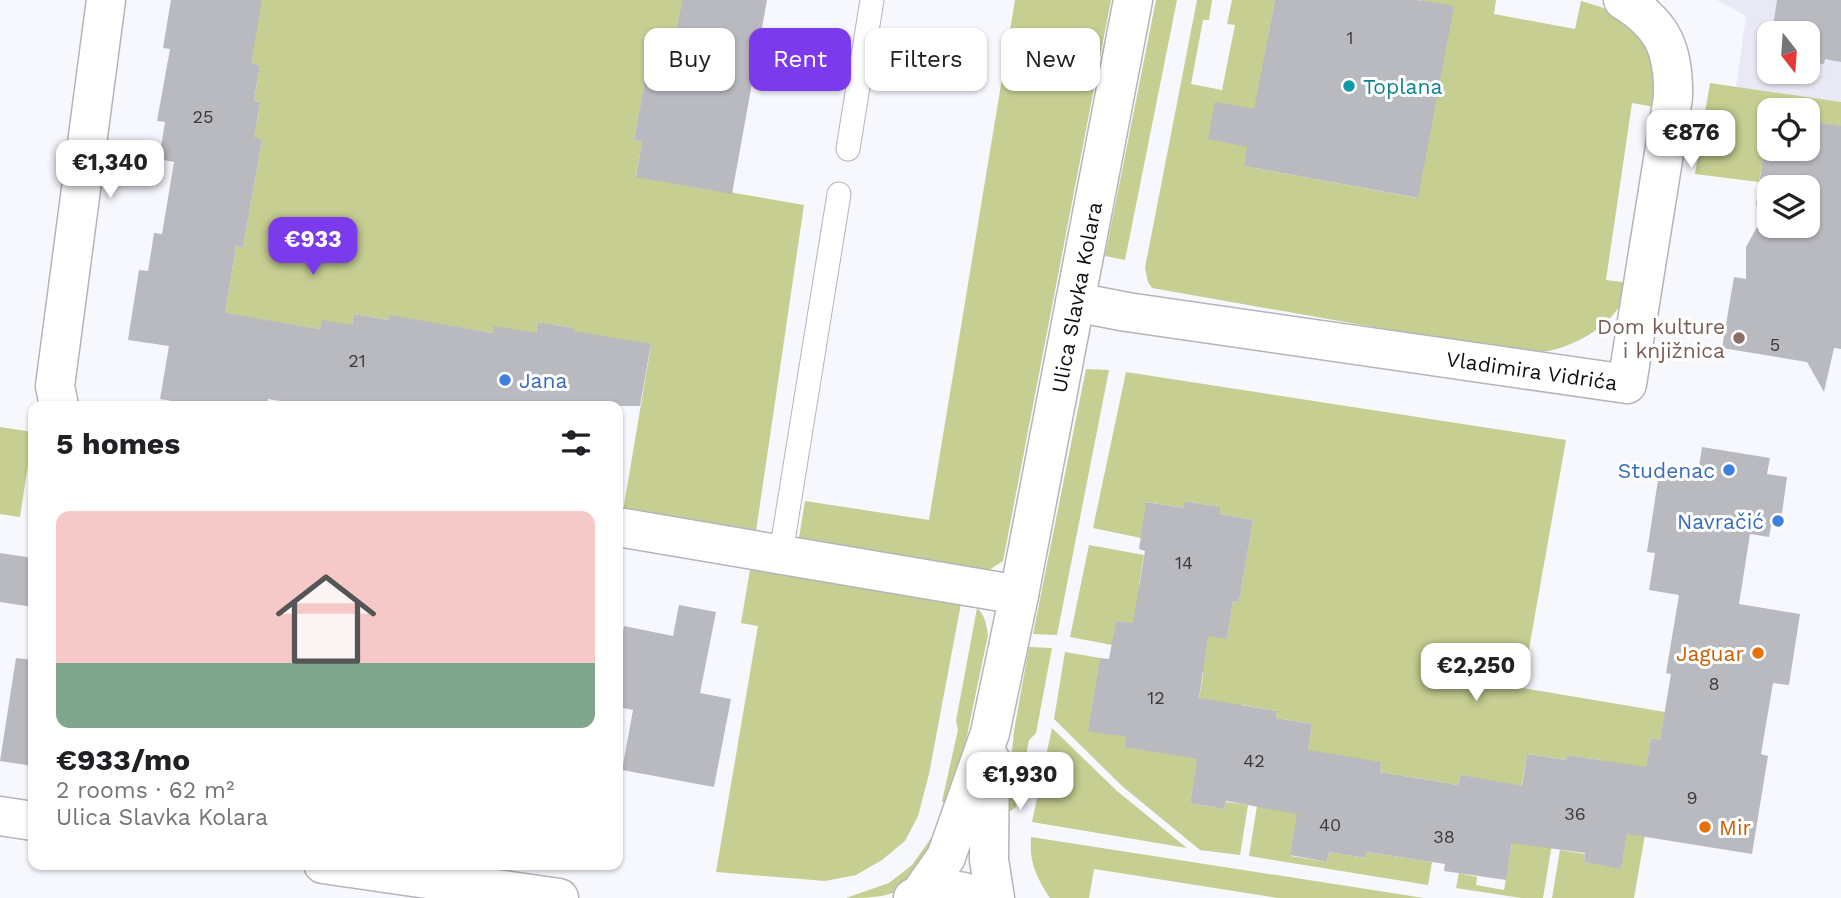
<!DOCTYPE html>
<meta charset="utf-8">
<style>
:root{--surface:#fff;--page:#f6f6f6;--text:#202124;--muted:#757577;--line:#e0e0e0;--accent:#7c3aed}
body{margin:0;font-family:"Work Sans",sans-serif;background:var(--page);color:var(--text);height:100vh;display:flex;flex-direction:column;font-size:26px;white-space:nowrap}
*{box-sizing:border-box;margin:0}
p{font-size:23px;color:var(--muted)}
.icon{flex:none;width:38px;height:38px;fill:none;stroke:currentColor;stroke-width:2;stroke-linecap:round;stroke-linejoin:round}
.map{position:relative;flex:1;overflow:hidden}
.side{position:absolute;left:28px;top:401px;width:595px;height:469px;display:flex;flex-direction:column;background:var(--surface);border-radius:14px;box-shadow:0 2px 5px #0004}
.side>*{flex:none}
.top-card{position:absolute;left:644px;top:28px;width:665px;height:63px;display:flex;gap:14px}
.needle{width:46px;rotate:163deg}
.controls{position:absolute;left:1757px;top:21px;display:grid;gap:14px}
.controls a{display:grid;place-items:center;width:63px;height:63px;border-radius:14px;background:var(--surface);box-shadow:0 2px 5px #0004;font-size:35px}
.price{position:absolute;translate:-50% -60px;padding:0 16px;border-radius:14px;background:#fff;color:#222;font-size:23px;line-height:46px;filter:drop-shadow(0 2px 4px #0008)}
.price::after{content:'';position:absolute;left:50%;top:42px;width:21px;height:16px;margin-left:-10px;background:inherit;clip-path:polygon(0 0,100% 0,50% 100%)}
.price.selected{background:var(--accent);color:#fff}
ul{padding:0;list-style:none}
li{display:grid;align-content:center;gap:14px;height:371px;padding:0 28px}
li+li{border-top:2px solid var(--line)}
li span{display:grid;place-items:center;height:217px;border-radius:14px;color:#555}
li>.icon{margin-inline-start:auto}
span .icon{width:126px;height:126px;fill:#fffc;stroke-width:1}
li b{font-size:30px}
h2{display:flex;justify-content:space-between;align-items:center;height:84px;padding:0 28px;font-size:30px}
.chip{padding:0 24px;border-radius:14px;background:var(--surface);box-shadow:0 2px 5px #0004;font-size:24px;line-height:63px}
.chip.selected{background:var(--accent);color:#fff}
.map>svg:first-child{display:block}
.built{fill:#e9e9f6;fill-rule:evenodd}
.green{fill:#c6ce91}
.building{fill:#b9b9c0;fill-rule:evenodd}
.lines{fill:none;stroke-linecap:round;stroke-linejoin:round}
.lane-casing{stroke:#b4b4ba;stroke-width:25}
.street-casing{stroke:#b4b4ba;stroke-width:41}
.secondary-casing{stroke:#b4b4ba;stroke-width:41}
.lane{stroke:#fff;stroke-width:23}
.street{stroke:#fff;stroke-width:38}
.secondary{stroke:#fff;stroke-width:38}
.culture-dot{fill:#0f9aa8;stroke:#fff;stroke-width:2.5}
.education-dot{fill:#8d6e63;stroke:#fff;stroke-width:2.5}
.shop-dot{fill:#3f7fe0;stroke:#fff;stroke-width:2.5}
.food-dot{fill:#e8710a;stroke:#fff;stroke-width:2.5}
.labels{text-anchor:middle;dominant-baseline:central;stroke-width:6;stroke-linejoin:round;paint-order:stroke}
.number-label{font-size:18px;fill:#3a3a3e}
.culture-label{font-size:21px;fill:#0d838f;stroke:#fff;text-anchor:start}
.street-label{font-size:21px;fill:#101012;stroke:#fff}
.education-label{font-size:21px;fill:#785e54;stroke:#fff;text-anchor:end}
.shop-label{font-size:21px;fill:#366cbe;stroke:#fff;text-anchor:end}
.food-label{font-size:21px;fill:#c56008;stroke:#fff;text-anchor:end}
</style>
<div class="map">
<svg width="1841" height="898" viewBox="0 0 1841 898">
<rect width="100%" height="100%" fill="#f7f7fe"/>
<path class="built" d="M1717,0H1841V102L1736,87L1746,16ZM1769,33H1808V72H1769Z"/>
<path class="green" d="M262,0H682L675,37L662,35L656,69L647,68L634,140L642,142L636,176L804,205L755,538L622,517L651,345L570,350L573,328L538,322L536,333H493L389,316L388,320L354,314L352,325L320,329L214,312L225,313L236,246L243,248L262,139L233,134L257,120L260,102L254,101L260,65L245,62Z
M1015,0H1111L1003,561L989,570L979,572L798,544L805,501L929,520Z
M1156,0H1177L1125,260L1105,256Z
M1197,0H1212L1209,20H1203L1191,84L1222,90L1235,25L1227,24L1232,0H1275L1244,166L1417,198L1421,0H1496L1494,14L1575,29L1581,1L1601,7L1619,16L1652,48L1660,108L1632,103L1606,280L1631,283C1621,319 1584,343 1549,351C1538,353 1526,352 1515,352L1152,288L1148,282L1145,268Z
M1710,83L1841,102V136L1840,126L1808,121V110H1769V125L1759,182L1695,174Z
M1086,369L1109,370L1057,635L1033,634Z
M1126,372L1566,440L1522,688L1665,712L1660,740L1651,738L1645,773L1600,760L1567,755L1566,760L1527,754L1520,795L1460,775L1458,785L1380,772L1381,762L1306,761L1312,724L1276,718L1277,711L1242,705H1198L1203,674L1199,634L1227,638L1233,601L1239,602L1253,520L1219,514V507L1186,501L1184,508L1147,502L1141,538L1093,528Z
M0,427L33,432L20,517L0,514Z
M1089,545L1144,555L1139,585L1150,588L1144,625L1116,621L1112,645L1070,637Z
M751,564L962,598L929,774L918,816L905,841L882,860L856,875L825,881L716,872L758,626L741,623Z
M977,608C985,615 986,624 988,635L959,774L945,806L942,801L958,730L956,721Z
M1029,647L1052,648L1036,733L1029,740L1016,807L1006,814L1014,731Z
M1065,652L1100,658L1089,730L1126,737L1124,747L1199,749L1190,803L1224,809L1226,802L1248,805L1240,855L1200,850L1122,786L1054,719Z
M1052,728L1117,791L1187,848L1032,822Z
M1299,804L1291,856L1327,862L1329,852L1365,858L1367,852L1432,862L1428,885L1249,856L1257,806Z
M1629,821L1647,823L1634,898H1552L1560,850L1585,854L1584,862L1621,868Z
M934,834C930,846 926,867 918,876C898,898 873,898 846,898L889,883L912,865Z
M1031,837L1424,898H1278L1094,869L1089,898H1050C1036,877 1029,862 1031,837Z
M1513,838L1552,844L1543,898H1521L1456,888L1459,873L1477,877L1476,885L1504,890Z"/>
<path class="building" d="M171,0H262L251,63L260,65L254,101L260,102L254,137L262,139L243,248L236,246L225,313L320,329L322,320L352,325L354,314L388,320L389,315L493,333L494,326L536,333L538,322L573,328V331L651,344L640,406H310L268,399L267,406L228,401L227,406H202L160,399L169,346L128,340L139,270L148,271L154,233L162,234L174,162L159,159L165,122L157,121L170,49L163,48Z
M682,0H767L732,194L636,177L642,142L634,140L647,68L656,69L662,35L675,37Z
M1275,0H1418L1454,6L1418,198L1244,166L1247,147L1208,139L1215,102L1254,109Z
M1777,0H1841V62L1825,59L1824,64L1808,62V33H1772Z
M1808,121L1841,126V349L1834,348L1824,392L1807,362L1722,348L1734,277L1746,279V247L1768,207L1756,205L1768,124L1769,149H1808ZM1769,187H1808V226H1769Z
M1702,447L1770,458L1767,474L1787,477L1781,520L1772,521L1769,537L1750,534L1739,604L1800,614L1789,685L1773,683L1761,754L1768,756L1752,854L1627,834L1621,869L1584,862L1585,853L1512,843L1506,880L1444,871L1445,864L1367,852L1365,858L1329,852L1327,862L1290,855L1297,814L1226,801L1224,809L1190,803L1197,759L1124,747L1126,737L1088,731L1100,658L1109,659L1116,621L1133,623L1145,551L1139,549L1146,502L1184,508L1185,501L1220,507L1219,514L1253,520L1239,602L1233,601L1227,639L1208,636L1199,698L1277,711L1276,718L1312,724L1308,750L1381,762L1380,772L1458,785L1460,775L1522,786L1527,754L1566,760L1567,755L1646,767L1651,738L1660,740L1671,674L1666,673L1679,595L1649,590L1655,553L1647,552L1660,467L1698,473Z
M0,553L33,558V607L0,602Z
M679,605L716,612L700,693L731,699L714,787L622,770L633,710L618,707V660L624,626L673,636Z
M16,658L33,660V766L0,761Z"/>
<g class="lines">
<g class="lane-casing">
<path id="lane" d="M848,149L872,0
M781,553L839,194"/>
</g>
<g class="street-casing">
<g id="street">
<path id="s1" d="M1075,302L1127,312L1627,384L1673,97C1674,51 1664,25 1623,0"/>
<path d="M59,406L55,386L106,0"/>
<path d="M618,527L1019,595"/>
</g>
</g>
<g class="secondary-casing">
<g id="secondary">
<path d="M990,759L989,860L995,898"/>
<path d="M0,816L33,821"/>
<path d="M323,864L559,898"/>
<path id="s2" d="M920,894L946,857L990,733L1019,595L1133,0"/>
<path d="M913,898C936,886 959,888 981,898"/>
</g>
</g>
<use href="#lane" class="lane"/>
<use href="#street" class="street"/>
<use href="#secondary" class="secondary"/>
</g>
<circle class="culture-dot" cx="1349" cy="86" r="7"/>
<circle class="education-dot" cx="1739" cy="338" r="7"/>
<g class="shop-dot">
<circle cx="505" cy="380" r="7"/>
<circle cx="1729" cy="470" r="7"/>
<circle cx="1778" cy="521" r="7"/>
</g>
<g class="food-dot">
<circle cx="1758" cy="653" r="7"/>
<circle cx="1705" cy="827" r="7"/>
</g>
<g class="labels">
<g class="number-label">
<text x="1350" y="37">1</text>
<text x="203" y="116">25</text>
<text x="1775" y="344">5</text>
<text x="357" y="360">21</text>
<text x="1184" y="562">14</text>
<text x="1714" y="683">8</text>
<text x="1156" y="697">12</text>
<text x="1254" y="760">42</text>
<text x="1692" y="797">9</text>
<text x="1575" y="813">36</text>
<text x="1330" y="824">40</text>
<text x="1444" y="836">38</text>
</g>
<g class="culture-label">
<text x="1363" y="86">Toplana</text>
</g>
<g class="street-label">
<text stroke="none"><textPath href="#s2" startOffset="621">Ulica Slavka Kolara</textPath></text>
<text stroke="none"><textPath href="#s1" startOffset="462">Vladimira Vidrića</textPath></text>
</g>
<g class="education-label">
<text x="1725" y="326">Dom kulture<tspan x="1725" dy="24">i knjižnica</tspan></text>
</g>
<g class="shop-label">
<text x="519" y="380" text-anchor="start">Jana</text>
<text x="1715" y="470">Studenac</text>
<text x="1764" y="521">Navračić</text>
</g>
<g class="food-label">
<text x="1744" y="653">Jaguar</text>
<text x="1719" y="827" text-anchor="start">Mir</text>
</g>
</g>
</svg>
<div class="controls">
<a><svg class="needle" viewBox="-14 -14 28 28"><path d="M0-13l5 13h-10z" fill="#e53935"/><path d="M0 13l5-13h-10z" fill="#757577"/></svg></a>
<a><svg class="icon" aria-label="locate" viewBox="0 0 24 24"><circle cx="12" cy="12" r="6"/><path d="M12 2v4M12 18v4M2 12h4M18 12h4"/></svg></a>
<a><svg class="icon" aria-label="layers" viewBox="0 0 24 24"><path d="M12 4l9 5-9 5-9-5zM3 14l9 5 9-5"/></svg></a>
</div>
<b class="price" style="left:1691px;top:170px">€876</b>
<b class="price" style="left:110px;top:200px">€1,340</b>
<b class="price selected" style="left:313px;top:277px">€933</b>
<b class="price" style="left:1476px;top:703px">€2,250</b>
<b class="price" style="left:1020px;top:812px">€1,930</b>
<div class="top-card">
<a class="chip">Buy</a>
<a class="chip selected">Rent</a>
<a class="chip">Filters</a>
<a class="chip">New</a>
</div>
<section class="side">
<h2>5 homes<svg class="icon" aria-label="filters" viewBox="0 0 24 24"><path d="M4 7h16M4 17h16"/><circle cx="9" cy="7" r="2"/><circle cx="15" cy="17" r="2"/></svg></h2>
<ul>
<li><span style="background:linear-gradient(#f6c9c9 70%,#7fa58c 0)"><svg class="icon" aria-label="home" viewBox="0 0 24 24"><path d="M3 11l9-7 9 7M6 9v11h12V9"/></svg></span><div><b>€933/mo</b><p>2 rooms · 62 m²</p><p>Ulica Slavka Kolara</p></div></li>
</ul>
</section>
</div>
